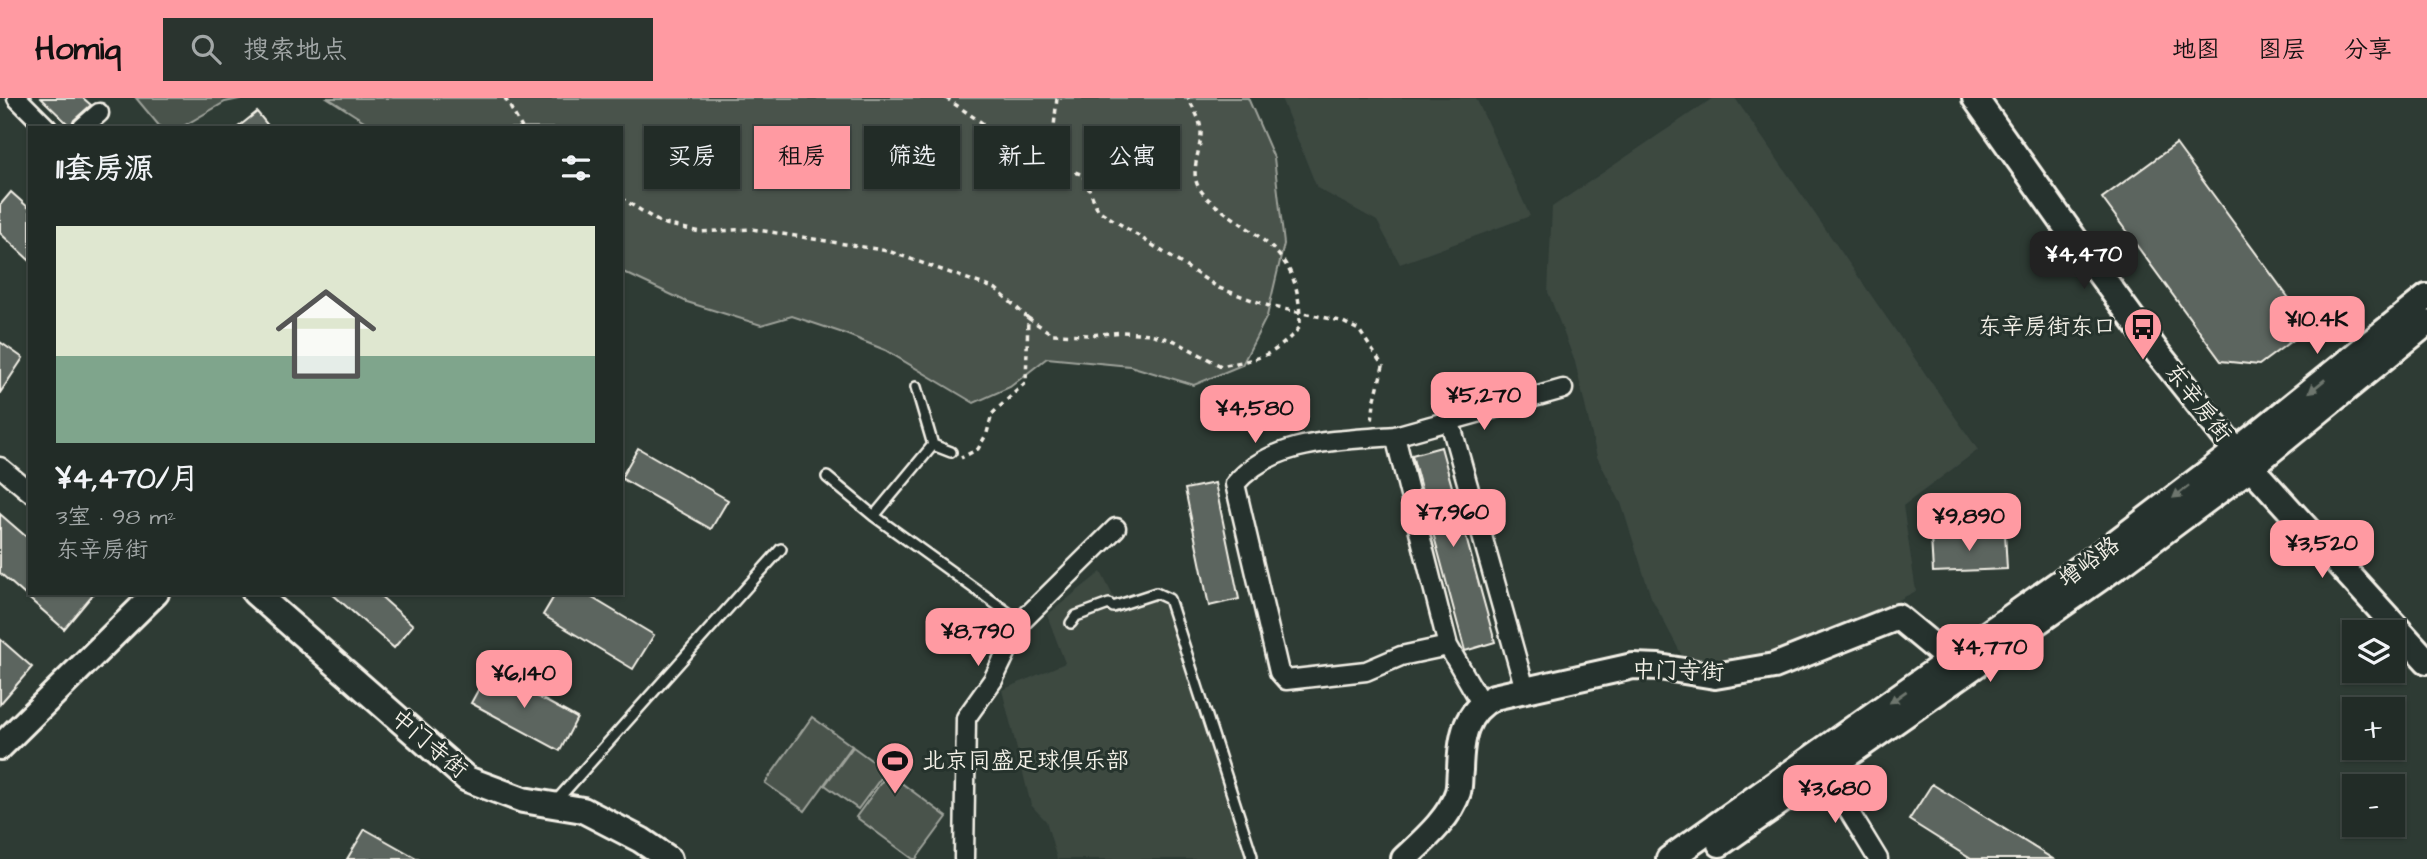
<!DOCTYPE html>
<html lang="zh">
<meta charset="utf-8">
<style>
:root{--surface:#222c27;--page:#2a342f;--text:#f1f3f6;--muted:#a2a7a7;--line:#3f4844;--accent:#ff9aa2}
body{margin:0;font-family:"Architects Daughter","LXGW WenKai TC",sans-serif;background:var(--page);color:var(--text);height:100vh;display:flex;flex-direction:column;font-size:26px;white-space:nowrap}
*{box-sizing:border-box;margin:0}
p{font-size:23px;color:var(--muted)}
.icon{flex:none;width:38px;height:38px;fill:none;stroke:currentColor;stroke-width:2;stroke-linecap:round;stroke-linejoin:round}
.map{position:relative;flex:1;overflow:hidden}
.panel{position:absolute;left:28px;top:28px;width:595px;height:469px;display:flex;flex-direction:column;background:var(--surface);border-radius:0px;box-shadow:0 2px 5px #0004,0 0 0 2px var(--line)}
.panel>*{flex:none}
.guide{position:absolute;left:644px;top:28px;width:665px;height:63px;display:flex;gap:14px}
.buttons{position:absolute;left:2342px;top:522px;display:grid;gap:14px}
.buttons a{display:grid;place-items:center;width:63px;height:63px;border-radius:0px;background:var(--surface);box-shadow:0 2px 5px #0004,0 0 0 2px var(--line);font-size:35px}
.price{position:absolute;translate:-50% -60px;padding:0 16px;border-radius:14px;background:var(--accent);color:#111;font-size:23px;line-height:46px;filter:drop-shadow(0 2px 4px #0008)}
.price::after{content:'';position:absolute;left:50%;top:42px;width:21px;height:16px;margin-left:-10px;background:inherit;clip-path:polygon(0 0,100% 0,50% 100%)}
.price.current{background:#222;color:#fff}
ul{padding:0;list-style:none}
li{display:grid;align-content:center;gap:14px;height:371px;padding:0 28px}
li+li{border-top:2px solid var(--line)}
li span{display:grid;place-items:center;height:217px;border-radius:0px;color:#555}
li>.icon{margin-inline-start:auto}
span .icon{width:126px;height:126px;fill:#fffc;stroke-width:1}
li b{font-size:30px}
h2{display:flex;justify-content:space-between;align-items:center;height:84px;padding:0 28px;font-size:30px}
.chip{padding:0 24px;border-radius:0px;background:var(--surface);box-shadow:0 2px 5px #0004,0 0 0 2px var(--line);font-size:24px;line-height:63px}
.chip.current{background:var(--accent);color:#111}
header{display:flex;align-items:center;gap:42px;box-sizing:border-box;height:98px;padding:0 35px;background:var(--accent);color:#111}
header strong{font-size:33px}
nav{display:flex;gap:38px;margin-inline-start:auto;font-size:24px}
.search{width:490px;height:63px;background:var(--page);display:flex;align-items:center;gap:18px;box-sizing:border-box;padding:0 24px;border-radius:0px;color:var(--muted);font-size:26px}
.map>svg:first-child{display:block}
.built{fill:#3c4841}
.green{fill:#48524c;stroke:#9ea29a;stroke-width:2}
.building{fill:#5c655e;stroke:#f4f1e8;stroke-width:2}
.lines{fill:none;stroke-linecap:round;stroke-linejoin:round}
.lane-casing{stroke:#f4f1e8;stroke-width:14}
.street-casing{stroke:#f4f1e8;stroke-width:23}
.secondary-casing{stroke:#f4f1e8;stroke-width:30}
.path{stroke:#f4f1e8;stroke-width:3.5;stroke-dasharray:5 5;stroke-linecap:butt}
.lane{stroke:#26332d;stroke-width:9}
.street{stroke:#26332d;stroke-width:18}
.secondary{stroke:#26332d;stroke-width:24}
.oneway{fill:#6e766e}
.labels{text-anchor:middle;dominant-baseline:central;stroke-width:6;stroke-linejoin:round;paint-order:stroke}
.poi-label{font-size:23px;fill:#f4f1e8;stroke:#26332d;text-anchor:end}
.street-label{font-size:23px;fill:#f4f1e8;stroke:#26332d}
</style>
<header>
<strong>Homiq</strong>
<div class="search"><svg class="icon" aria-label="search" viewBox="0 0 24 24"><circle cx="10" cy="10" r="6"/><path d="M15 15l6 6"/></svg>搜索地点</div>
<nav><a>地图</a><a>图层</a><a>分享</a></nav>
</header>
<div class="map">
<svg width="2427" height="761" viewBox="0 0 2427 761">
<rect width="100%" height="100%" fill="#2e3b34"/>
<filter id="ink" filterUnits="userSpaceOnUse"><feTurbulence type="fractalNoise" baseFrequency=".0143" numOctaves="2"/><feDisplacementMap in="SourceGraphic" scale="14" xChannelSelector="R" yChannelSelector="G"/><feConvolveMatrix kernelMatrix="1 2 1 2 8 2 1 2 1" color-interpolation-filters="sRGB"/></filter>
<g filter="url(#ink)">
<path class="built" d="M1281,0H1476L1530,118L1400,166L1377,123L1317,90Z
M1713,0H1735L1978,352L1903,408L1916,493L1843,531L1759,561L1688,569L1651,499L1621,405L1597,359L1575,264L1548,194L1552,109Z
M1101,474L1121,514L1173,492L1260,761H1057L1046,723L1031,707L1002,592L1065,565L1047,517Z"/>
<path class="green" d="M136,0H244L225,4L180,30H161Z
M328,0H1248L1274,60L1284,146L1267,218L1242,267L1194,287L1130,268L1047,260L1010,289L974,305L885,252L843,235L792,218L761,227L687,204L621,173V30H375Z
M812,619L852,648L805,713L765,685Z
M853,649L886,673L858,711L825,687Z
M888,675L947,719L916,761H913L856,719Z"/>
<path class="building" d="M41,0H83L91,7L74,22L71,29Z
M257,14L270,30H237Z
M2176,46L2310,229L2259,267L2221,263L2102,100Z
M11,94L30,111V163L0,135V107Z
M0,244L23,260L0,295Z
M1441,349L1495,544L1465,553L1412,357Z
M638,350L728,402L711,431L621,380Z
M1215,385L1239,501L1209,508L1185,391Z
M0,416L30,442V495H94L64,531L0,475Z
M2005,435L2007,471L1933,474L1931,439Z
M331,495H377L413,527L394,550Z
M556,495H584L654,537L633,571L543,517Z
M0,541L32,569L0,606Z
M489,572L577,620L560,653L471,605Z
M1932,686L2053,761H1971L1909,722Z
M365,731L418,761H347Z"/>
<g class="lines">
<g class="lane-casing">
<path id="lane" d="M916,289L933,347
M827,379L874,418L1021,524
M874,418L933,347L951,354
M1071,525L1076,518L1109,506L1113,509L1156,495L1169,501L1252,758L1251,761
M556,703L781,451"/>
</g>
<g class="street-casing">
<path id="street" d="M17,0L47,30
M82,30L99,15
M1450,324L1525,591
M1395,338L1563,291
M0,369L30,394
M1448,548L1401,558L1366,573L1286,582L1279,574L1235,386C1274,340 1341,343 1395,338L1448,548L1481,605
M1825,674L1878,761
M964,761L966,620L993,582L1021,524L1116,430"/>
</g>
<g class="secondary-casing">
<path id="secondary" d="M1975,0L2091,164L2157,254L2236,353L2427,563
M255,495L467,681L523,702L583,712L641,742L669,761
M0,649L156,495
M1720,746L2119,467L2251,369L2427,225
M1404,761C1423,743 1450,720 1458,694C1460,687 1459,679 1460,672C1461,641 1464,614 1494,599L1633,568L1659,569L1715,578L1774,568L1898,519L1950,562
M1669,761L2107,451L2236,353L2427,199"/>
</g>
<path class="path" d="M505,0L522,30
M946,0L1024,54L1083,77L1098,112L1219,190L1269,208L1341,223L1359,232L1383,268L1374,305L1372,324
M1033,57L1053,38L1057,0
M621,100L661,125L700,134L752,131L888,153L996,191L1028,220L1026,284L992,316L987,335L978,351L961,360
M1028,220L1052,236L1090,237L1123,234L1150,236L1175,243L1221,268C1261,260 1272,260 1300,229C1301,166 1276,150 1229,117C1218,109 1205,101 1198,88C1190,73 1201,51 1201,35C1201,22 1194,11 1188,0"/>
<use href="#lane" class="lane"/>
<use href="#street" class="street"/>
<use href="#secondary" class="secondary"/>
</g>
<defs><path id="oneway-solid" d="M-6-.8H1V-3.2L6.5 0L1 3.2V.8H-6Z" transform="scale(1.75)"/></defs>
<g class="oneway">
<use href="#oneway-solid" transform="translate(2317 288) rotate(141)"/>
<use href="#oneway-solid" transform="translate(2181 394) rotate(143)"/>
<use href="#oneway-solid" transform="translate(1898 599) rotate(145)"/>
</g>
</g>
<defs>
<g id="bus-pin" transform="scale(2.0125)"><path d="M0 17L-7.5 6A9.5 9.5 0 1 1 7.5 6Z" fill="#ff9aa2" stroke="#26332d"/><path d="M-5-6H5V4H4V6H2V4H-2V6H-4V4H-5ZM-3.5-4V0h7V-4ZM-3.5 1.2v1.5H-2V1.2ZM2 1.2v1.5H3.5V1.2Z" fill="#111"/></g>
<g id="stadium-pin" transform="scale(2.0125)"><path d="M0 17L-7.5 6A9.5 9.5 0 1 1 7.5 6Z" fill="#ff9aa2" stroke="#26332d"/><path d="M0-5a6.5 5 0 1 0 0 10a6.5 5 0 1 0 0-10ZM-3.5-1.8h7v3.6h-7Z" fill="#111"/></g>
</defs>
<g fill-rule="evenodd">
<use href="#bus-pin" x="2143" y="229"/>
<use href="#stadium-pin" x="895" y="663"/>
</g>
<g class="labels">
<g class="poi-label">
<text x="2116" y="229">东辛房街东口</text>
<text x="922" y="663" text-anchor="start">北京同盛足球俱乐部</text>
</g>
<g class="street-label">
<text transform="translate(2198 305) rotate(52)">东辛房街</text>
<text transform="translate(2089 464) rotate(-36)">增峪路</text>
<text transform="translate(1678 573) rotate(2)">中门寺街</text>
<text transform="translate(429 646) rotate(40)">中门寺街</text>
</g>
</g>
</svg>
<div class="buttons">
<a><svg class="icon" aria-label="layers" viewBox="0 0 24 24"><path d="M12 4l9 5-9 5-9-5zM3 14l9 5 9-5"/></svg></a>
<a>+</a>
<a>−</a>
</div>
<b class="price current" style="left:2084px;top:193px">¥4,470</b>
<b class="price" style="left:2317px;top:258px">¥10.4K</b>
<b class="price" style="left:1484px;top:334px">¥5,270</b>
<b class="price" style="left:1255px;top:347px">¥4,580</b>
<b class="price" style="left:1453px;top:451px">¥7,960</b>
<b class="price" style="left:1969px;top:455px">¥9,890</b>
<b class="price" style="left:2322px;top:482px">¥3,520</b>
<b class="price" style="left:978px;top:570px">¥8,790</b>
<b class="price" style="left:1990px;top:586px">¥4,770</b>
<b class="price" style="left:524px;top:612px">¥6,140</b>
<b class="price" style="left:1835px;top:727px">¥3,680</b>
<div class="guide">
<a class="chip">买房</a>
<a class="chip current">租房</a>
<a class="chip">筛选</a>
<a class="chip">新上</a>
<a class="chip">公寓</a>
</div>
<section class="panel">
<h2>11套房源<svg class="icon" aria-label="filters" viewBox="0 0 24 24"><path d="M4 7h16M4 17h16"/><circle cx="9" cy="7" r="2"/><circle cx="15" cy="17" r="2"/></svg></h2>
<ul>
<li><span style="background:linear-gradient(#dfe7d0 60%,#7fa58c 0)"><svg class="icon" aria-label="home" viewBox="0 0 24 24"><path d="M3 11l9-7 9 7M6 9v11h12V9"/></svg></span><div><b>¥4,470/月</b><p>3室 · 98 m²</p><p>东辛房街</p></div></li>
</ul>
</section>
</div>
